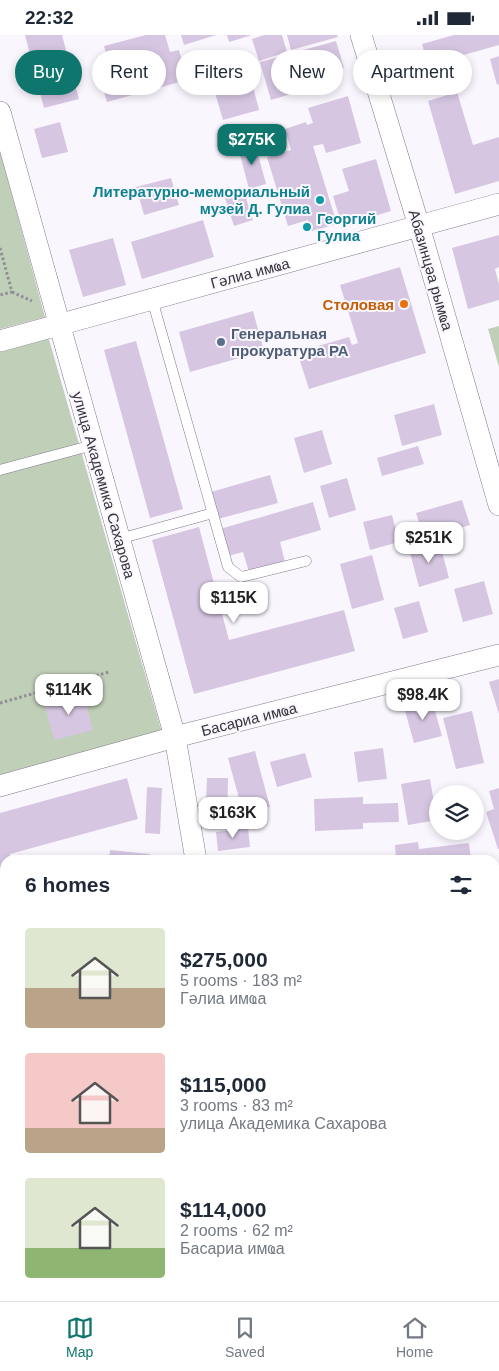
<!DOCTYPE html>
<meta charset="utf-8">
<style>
:root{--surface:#fff;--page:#f6f6f7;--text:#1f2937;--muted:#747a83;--line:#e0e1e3;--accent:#0f766e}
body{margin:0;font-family:Arial,sans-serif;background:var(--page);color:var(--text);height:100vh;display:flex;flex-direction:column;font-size:19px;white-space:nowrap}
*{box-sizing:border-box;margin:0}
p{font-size:16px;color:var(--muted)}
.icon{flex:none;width:28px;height:28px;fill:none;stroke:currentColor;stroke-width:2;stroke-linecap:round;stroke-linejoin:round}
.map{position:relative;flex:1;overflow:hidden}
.side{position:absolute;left:0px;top:820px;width:500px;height:446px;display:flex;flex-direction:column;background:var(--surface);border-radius:15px 15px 0 0;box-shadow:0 2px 8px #0003}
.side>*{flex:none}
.banner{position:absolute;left:15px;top:15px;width:470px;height:45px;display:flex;gap:10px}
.fabs{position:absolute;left:429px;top:750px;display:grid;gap:10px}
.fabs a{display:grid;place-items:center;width:55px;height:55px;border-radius:50%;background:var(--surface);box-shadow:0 2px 8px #0003;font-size:25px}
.price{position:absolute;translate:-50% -42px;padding:0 11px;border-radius:10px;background:#fff;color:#222;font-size:16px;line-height:32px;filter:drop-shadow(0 1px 2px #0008)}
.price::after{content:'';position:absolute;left:50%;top:30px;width:15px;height:11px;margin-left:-8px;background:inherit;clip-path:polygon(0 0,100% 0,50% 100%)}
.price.active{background:var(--accent);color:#fff}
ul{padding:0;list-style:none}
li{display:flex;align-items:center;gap:15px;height:125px;padding:0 25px}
li span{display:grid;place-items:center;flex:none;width:140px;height:100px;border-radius:5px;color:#555}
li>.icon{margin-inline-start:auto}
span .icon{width:60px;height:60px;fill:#fffc;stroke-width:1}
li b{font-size:21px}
h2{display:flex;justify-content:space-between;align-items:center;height:60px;padding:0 25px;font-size:21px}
.tag{padding:0 18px;border-radius:22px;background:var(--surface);box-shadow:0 2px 8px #0003;font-size:18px;line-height:45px}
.tag.active{background:var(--accent);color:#fff}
.status{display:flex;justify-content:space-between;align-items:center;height:35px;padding:0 25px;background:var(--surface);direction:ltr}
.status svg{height:14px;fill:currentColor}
.tab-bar{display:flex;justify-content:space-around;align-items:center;height:70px;border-top:1px solid var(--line);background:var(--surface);font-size:14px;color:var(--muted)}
.tab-bar a{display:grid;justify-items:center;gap:2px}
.tab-bar .active{color:var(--accent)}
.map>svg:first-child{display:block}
.green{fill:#c0cfb8}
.building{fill:#d6c6e2}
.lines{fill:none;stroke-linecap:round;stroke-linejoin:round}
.lane-casing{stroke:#837a8b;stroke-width:11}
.street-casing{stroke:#837a8b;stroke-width:22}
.path{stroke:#918d95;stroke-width:3;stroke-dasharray:2.5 2.5;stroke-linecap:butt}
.lane{stroke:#fff;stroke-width:10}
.street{stroke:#fff;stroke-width:21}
.culture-dot{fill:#0f9aa8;stroke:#faf6fe;stroke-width:2}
.food-dot{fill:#e8710a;stroke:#faf6fe;stroke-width:2}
.service-dot{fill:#5c6f8a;stroke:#faf6fe;stroke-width:2}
.labels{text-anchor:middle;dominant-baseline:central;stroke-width:4;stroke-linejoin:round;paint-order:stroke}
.culture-label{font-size:15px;font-weight:bold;fill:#0d838f;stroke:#faf6fe;text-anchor:end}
.street-label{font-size:15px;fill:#37333b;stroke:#faf6fe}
.food-label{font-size:15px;font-weight:bold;fill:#c56008;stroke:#faf6fe;text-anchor:end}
.service-label{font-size:15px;font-weight:bold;fill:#4e5e75;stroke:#faf6fe;text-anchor:start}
</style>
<div class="status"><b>22:32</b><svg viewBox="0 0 49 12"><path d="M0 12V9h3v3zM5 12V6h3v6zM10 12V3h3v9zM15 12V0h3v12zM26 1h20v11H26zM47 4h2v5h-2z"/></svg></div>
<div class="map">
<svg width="499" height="1266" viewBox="0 0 499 1266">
<rect width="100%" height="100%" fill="#faf6fe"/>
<path class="green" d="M0,116L45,282L0,294Z
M499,291V332L488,294Z
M48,301L162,698L0,743V315Z"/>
<path class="building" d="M25,0H62L79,64L44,73Z
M146,0H165L170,17L179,15L187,45L107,67L102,50L162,33L159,20L110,33L104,11Z
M181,0H216L184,10Z
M227,0H252L229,7Z
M264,0H282L287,17L259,26L252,4Z
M287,0H337L338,2L291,15Z
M454,0H499V10L428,30L422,9Z
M336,6L344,33L288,49L291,59L271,65L260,27Z
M499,21V49L497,50L490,24Z
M250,40L259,75L223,85L213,51Z
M457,57L473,110L499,102V146L455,159L428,66Z
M348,61L361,108L326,118L323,109L313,111L337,189L312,196L308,185L288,191L267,122L291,115L285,94L306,87L307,90L313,88L308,73Z
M60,87L68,117L42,123L34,94Z
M255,108L266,149L249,154L238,112Z
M376,124L391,176L342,191L333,161L349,156L342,134Z
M171,143L179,170L144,180L136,152Z
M244,157L253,185L234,191L225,163Z
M203,185L214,222L142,244L131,207Z
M499,200V232L495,234L499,249V265L468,274L452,213Z
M113,203L126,250L83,262L69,215Z
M400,232L426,318L309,354L300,326L321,320L318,311L349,302L352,310L358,308L340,250Z
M253,276L264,316L190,337L179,297Z
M136,306L183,474L150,483L104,315Z
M434,369L442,400L402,411L394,380Z
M322,395L332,429L304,438L294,403Z
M418,411L424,429L382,441L377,423Z
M270,440L278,468L218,484L211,457Z
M347,443L356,475L329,483L320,451Z
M462,465L470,490L424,504L416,478Z
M313,467L321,495L280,507L285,527L249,537L243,517L228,521L220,494Z
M392,480L399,507L370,515L363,487Z
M199,492L229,605L344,575L355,616L194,659L152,505Z
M439,506L449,543L419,552L409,514Z
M372,520L384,565L352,574L340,529Z
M484,546L493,579L463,587L454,554Z
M419,566L428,597L403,604L394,573Z
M499,644V679L489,647Z
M83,657L93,695L54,705L44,667Z
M432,665L442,701L414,708L404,672Z
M472,676L484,728L456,734L443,683Z
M383,713L387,744L358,747L354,717Z
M255,716L270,772L243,778L228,723Z
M305,718L312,742L277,752L270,727Z
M127,743L138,784L10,819V825H5V860H0V778Z
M207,743H228L227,789L205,788Z
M430,744L437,785L408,790L401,749Z
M147,752L162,753L160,799L145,798Z
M499,753V814H498L486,777L494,774L489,756Z
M363,762V769L398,768L399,787L363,788V794L315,796L314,764Z
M248,793L250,812L218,816L216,797Z
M418,807L419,814L469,808L471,825H396L395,810Z
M110,815L150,819V825H109Z
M499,829V855L495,856V831Z
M0,980L5,981V1029L0,1028Z
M495,1060H499V1089H495Z
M0,1158L5,1159V1186L0,1185Z
M495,1207L499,1208V1244L495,1243Z
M0,1232L5,1233V1266H0Z
M15,1261H83L82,1266H14Z
M400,1261H423L426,1262V1266H399Z"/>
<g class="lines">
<g class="lane-casing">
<path id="lane" d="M152,264L228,532L241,542L306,526
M0,435L93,410
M119,504L213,478"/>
</g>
<g class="street-casing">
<path id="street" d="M361,0L419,191L499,470
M0,77L175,702L196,825
M0,306L499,169
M0,751L175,702L499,620
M0,1078L5,1079
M495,1183H499
M137,1266L138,1261"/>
</g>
<path class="path" d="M0,213L12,257L0,260
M12,257L32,266
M0,668L109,637"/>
<use href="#lane" class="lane"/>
<use href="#street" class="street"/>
</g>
<g class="culture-dot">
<circle cx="320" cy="165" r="5"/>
<circle cx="307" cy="192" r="5"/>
</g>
<circle class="food-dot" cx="404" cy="269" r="5"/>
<circle class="service-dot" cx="221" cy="307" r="5"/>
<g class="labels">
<g class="culture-label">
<text x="310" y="156">Литературно-мемориальный<tspan x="310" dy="17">музей Д. Гулиа</tspan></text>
<text x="317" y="183" text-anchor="start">Георгий<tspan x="317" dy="17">Гулиа</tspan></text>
</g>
<g class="street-label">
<text transform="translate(431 235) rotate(74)">Абазинцәа рымҩа</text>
<text transform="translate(250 238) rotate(-15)">Гәлиа имҩа</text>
<text transform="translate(104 450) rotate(74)">улица Академика Сахарова</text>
<text transform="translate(249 684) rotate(-14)">Басариа имҩа</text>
</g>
<g class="food-label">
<text x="394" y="269">Столовая</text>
</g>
<g class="service-label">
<text x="231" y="298">Генеральная<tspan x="231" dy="17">прокуратура РА</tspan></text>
</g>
</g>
</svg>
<div class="fabs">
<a><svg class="icon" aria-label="layers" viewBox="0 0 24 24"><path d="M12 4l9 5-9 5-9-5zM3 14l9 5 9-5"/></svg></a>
</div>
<b class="price active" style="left:252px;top:131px">$275K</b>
<b class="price" style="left:429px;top:529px">$251K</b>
<b class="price" style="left:234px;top:589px">$115K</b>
<b class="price" style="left:69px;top:681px">$114K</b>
<b class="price" style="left:423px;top:686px">$98.4K</b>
<b class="price" style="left:233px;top:804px">$163K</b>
<div class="banner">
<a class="tag active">Buy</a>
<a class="tag">Rent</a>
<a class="tag">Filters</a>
<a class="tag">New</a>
<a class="tag">Apartment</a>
</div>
<section class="side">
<h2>6 homes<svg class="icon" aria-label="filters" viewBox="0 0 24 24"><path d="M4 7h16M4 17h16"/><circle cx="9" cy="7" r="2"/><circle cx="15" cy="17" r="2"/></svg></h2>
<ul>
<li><span style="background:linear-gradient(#dfe7d0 60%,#b9a48a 0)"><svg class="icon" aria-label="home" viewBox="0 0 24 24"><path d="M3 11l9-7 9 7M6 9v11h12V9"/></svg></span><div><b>$275,000</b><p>5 rooms · 183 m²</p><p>Гәлиа имҩа</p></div></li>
<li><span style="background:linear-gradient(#f6c9c9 75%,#b9a48a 0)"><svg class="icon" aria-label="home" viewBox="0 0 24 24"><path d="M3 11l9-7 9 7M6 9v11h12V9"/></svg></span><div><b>$115,000</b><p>3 rooms · 83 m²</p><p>улица Академика Сахарова</p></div></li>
<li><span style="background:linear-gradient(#dfe7d0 70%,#8fb573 0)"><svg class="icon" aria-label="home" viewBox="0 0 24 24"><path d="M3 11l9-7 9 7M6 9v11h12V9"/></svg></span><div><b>$114,000</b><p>2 rooms · 62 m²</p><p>Басариа имҩа</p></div></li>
</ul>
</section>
</div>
<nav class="tab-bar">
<a class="active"><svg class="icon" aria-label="map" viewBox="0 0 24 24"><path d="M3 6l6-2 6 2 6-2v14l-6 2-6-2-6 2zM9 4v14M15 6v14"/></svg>Map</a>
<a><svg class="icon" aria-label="saved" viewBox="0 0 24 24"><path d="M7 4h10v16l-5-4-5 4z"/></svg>Saved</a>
<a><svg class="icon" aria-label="home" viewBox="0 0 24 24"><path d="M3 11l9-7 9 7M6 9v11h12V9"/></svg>Home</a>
</nav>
